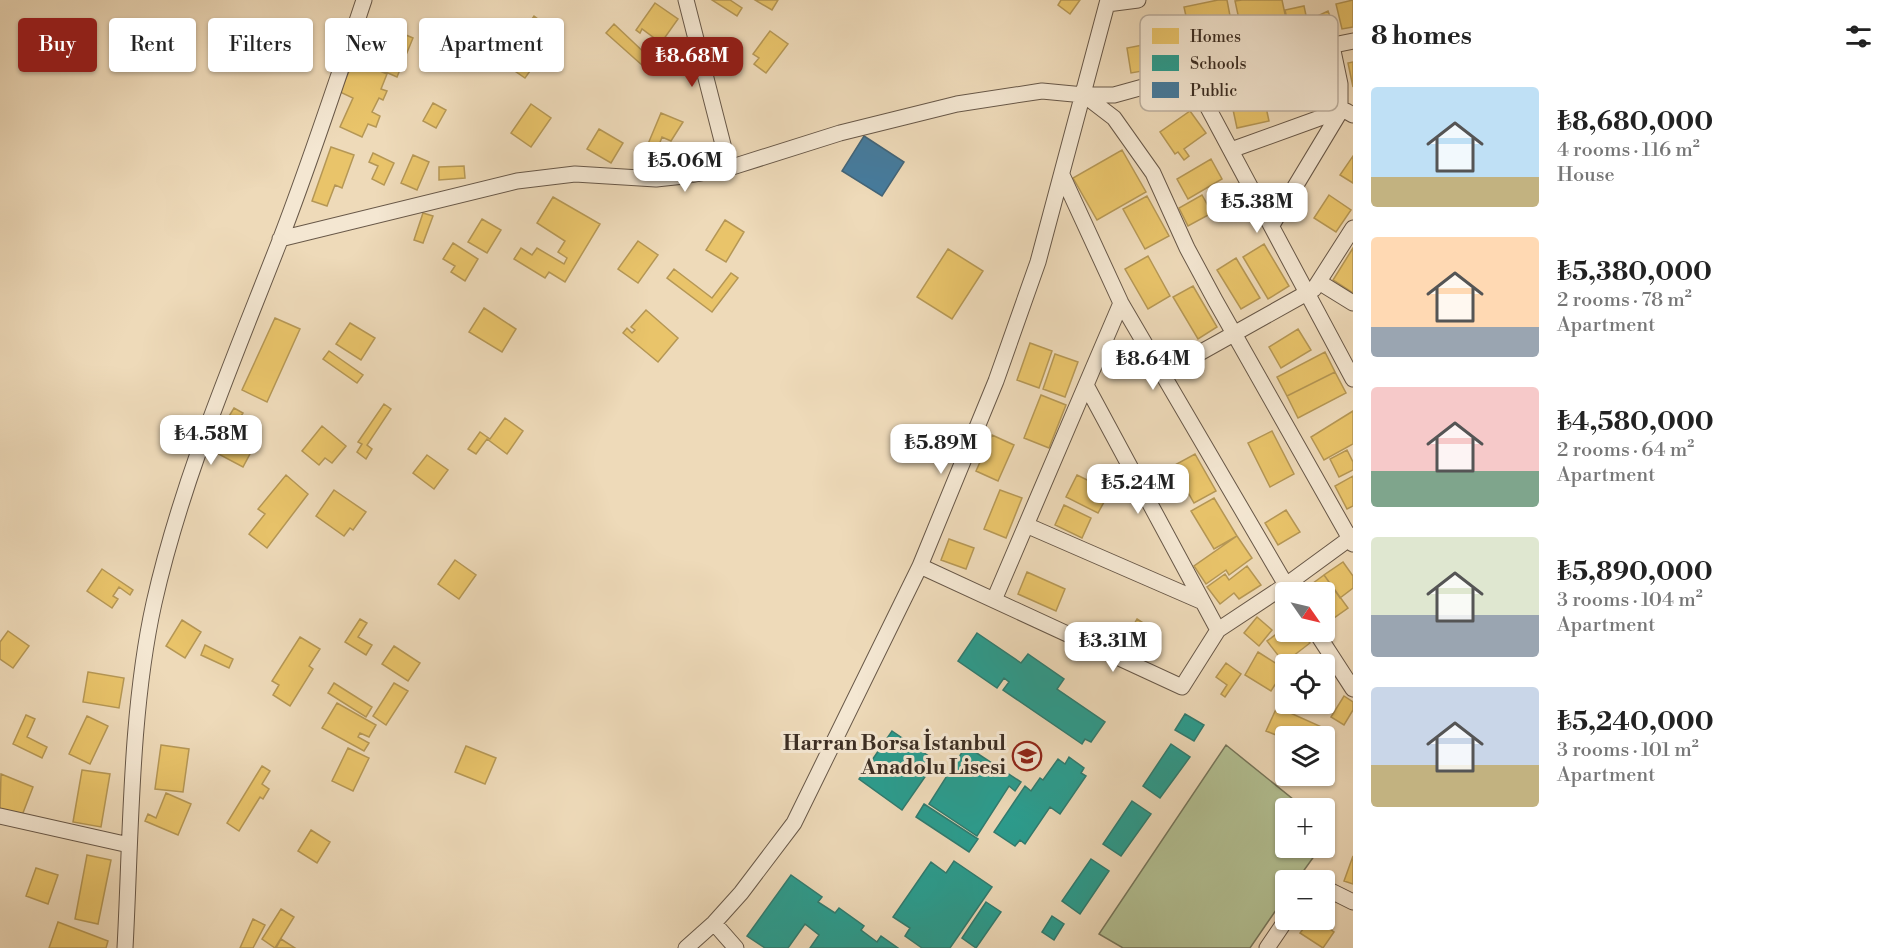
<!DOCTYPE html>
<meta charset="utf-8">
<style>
:root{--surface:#fff;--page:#f6f6f6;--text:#222;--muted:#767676;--accent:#8f2418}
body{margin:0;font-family:"Libre Bodoni",serif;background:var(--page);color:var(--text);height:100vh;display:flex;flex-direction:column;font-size:22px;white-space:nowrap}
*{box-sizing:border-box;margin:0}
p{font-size:20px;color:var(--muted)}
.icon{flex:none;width:33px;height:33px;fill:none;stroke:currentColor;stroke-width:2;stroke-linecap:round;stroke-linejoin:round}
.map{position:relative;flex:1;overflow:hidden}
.panel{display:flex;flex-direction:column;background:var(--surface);width:540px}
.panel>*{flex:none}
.top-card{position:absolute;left:18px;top:18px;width:570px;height:54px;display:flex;gap:12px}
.needle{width:39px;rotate:124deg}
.buttons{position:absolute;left:1275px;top:582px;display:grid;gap:12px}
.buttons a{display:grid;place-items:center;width:60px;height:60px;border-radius:6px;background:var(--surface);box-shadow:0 2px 4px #0004;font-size:30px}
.price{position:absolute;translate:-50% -51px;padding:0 14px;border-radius:12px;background:#fff;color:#222;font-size:20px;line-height:39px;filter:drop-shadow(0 2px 3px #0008)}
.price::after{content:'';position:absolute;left:50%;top:36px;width:18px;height:14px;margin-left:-9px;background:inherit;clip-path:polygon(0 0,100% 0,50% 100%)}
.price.selected{background:var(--accent);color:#fff}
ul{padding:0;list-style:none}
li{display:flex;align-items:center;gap:18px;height:150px;padding:0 18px}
li span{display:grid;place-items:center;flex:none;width:168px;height:120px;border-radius:6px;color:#555}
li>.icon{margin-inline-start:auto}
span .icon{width:72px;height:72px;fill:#fffc;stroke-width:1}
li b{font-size:26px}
h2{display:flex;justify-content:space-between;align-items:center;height:72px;padding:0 18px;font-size:26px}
.pill{padding:0 21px;border-radius:6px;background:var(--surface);box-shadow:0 2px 4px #0004;font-size:21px;line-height:54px}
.pill.selected{background:var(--accent);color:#fff}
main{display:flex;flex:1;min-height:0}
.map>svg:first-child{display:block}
.green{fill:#b3c194;stroke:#77775c;stroke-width:1.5}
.homes{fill:#e9c46a;stroke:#b59755;stroke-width:1.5}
.schools{fill:#2a9d8f;stroke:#2f7b6f;stroke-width:1.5}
.public{fill:#457b9d;stroke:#426478;stroke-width:1.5}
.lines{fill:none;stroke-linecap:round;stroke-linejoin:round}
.minor-casing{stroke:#685848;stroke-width:17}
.minor{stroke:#f4e7d2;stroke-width:15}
.labels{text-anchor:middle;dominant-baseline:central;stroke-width:6;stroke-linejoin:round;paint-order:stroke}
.poi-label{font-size:21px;font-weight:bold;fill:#3b2d23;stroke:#f4e7d2;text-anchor:end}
.key{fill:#f4e7d2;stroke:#bcaf9e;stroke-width:1.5}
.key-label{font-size:16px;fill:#3b2d23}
</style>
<main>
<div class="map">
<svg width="1353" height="948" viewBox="0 0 1353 948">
<rect width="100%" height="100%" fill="#eedab9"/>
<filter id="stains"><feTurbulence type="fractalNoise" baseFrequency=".00333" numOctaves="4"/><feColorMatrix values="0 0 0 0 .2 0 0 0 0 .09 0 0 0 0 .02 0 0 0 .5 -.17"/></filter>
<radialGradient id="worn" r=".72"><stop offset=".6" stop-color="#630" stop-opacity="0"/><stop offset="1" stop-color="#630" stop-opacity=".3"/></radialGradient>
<path class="green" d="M1226,745L1304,808H1286V848H1320L1297,880H1286L1285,897L1250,948H1123L1099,934Z"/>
<path class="homes" d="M712,0H730L742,8L737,16Z
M755,0H778L772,10Z
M1061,0H1080L1070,14L1058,5Z
M1218,0H1227L1231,21L1189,30L1184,7Z
M1242,0H1282L1290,37L1245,47L1235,1Z
M1353,0V27L1342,29L1336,4Z
M655,3L678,19L661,43L642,29L640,33L636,30Z
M1304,6L1307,20L1288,24L1285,10Z
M1328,11L1334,27L1320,33L1313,18Z
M534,16L542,22L524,48L516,42Z
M368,19L413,38L397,77L365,63L368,56L373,58L376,48L359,41Z
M614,24L650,58L643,66L606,33Z
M770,31L788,44L766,73L754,64L759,58L753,54Z
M1184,37L1189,63L1131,73L1127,48Z
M512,42L538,60L525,78L499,60Z
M354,60L387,74L381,89L387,91L383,100L379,98L372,112L380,116L376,127L368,124L362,137L340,127L353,98L340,92Z
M1353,62V87L1348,63Z
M1325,82L1332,106L1313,112L1306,88Z
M1264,98L1269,121L1237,128L1232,105Z
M433,103L446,110L436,128L423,121Z
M531,104L551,118L531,147L511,133Z
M1190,111L1206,133L1184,149L1189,156L1184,160L1178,152L1175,154L1160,132Z
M661,113L683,122L671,141L662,137L658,148L648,144Z
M599,129L623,143L611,163L587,149Z
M331,147L354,155L342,188L335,185L327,206L312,201Z
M1122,150L1146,192L1097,220L1073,178Z
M373,153L394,163L384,185L372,179L378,166L369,162Z
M413,155L429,162L417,190L401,183Z
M1353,156V183L1340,175Z
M1211,159L1222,179L1188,199L1177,179Z
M464,166L465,178L439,180V167Z
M1202,195L1212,213L1188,226L1179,208Z
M1329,195L1351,210L1336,232L1314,218Z
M1147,196L1169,236L1145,249L1123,209Z
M553,197L600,224L565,282L549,272L545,278L514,259L521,248L532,255L537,248L564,264L567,258L558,252L565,241L537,223Z
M423,213L433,216L423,243L414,240Z
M482,219L501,230L487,253L468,242Z
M725,220L744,232L726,262L706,250Z
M638,241L658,255L638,283L618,269Z
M453,243L478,259L465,281L451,272L455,266L443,259Z
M1264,244L1289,286L1268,299L1243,257Z
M1353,248V293L1333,280Z
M948,249L983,271L952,319L917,297Z
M1148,256L1170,296L1148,309L1125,269Z
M1236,258L1260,298L1241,309L1217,270Z
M674,269L712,298L731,273L738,278L712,312L667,278Z
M1193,286L1217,327L1198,339L1173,297Z
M484,308L516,329L502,352L469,332Z
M646,310L678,338L658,362L623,333L627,328L632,333L635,330L631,327Z
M275,318L300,329L267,402L242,390Z
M350,323L375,338L361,360L336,344Z
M1298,329L1311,350L1281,368L1269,347Z
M1030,343L1052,351L1039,388L1017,380Z
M329,351L363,375L357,383L323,359Z
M1325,352L1335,372L1287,396L1277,377Z
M1055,354L1078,362L1065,397L1043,389Z
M1335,372L1346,393L1298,418L1287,396Z
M1041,395L1066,405L1049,448L1024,438Z
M384,404L391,409L367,445L372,449L366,459L357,452L362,444L358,442Z
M234,408L243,413L236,424L259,437L243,467L209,449Z
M1353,411V444L1324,460L1311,437Z
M505,418L523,431L507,454L487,439L476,454L468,449L480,432L490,439Z
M322,426L346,446L332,463L325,458L319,465L302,451Z
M1272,431L1294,474L1270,487L1248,443Z
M992,435L1014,445L998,481L976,471Z
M1347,450L1353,462V470L1339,477L1330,459Z
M1195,454L1216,491L1194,503L1173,466Z
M427,455L448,470L434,489L413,473Z
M286,475L308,494L267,548L249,534L265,514L258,509Z
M1077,475L1110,491L1098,513L1066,497Z
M1353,476V506L1347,509L1335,486Z
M334,490L366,512L353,530L350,528L344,536L316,516Z
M1000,490L1022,498L1006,538L984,529Z
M1214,498L1237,536L1214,549L1191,511Z
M1064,505L1091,518L1082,538L1055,525Z
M1286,510L1300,532L1278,545L1265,523Z
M1237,536L1252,558L1229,575L1226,570L1206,584L1194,566Z
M949,539L974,548L966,569L941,560Z
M455,560L476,575L459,599L438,584Z
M1343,562L1353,576V588L1340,598L1324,575Z
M1247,566L1261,585L1239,599L1234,593L1220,604L1207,587L1225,574L1229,580Z
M102,569L133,590L130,595L119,587L113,596L118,599L112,608L87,591Z
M1027,572L1065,589L1056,611L1018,594Z
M1324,575L1348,608L1324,625V592H1301Z
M1257,617L1272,630L1259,646L1244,633Z
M360,619L367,623L358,637L372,645L366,655L345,642Z
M1137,619L1154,630L1142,650L1125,640Z
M182,620L201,632L185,658L166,646Z
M1286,627V632H1301L1310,643L1284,663L1267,641Z
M8,631L29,646L13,668L0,659V642Z
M300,637L320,649L309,666L313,669L290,706L273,695L279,685L272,681Z
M205,645L233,659L229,668L201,655Z
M394,646L420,663L408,681L382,664Z
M1258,652L1285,669L1271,691L1245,675Z
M1226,663L1241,674L1225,697L1221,694L1227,685L1216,677Z
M88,672L124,678L119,708L83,702Z
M334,683L372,707L366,717L328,693Z
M394,683L408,691L386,725L373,716Z
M1344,696L1353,702V710L1344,725L1331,717Z
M337,703L376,725L369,737L360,733L358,737L369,743L364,751L322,728Z
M1277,707L1324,728L1320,736H1286V739L1266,731Z
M26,715L35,719L27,737L47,747L42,758L13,744Z
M87,716L108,726L90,764L69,754Z
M161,745L189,749L183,792L155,789Z
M466,746L496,758L485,784L455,772Z
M348,748L369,758L353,791L332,781Z
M262,766L270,771L262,784L269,789L263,799L260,797L239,831L227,823Z
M82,770L110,774L101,827L73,822Z
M1,774L33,787L21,818L0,810Z
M166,793L191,804L178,835L145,821L148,814L156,818Z
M311,830L330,842L317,863L298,851Z
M87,855L111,860L98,924L75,919Z
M1353,856V884L1344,881Z
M36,868L58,875L48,904L26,896Z
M281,909L294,917L275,948L262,939Z
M253,919L265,925L253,948H240Z
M1310,920H1317L1334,932L1323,948L1300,933Z
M58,922L108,941L106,948H49Z
M281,939L295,948H276Z"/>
<path class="schools" d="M977,633L1021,663L1028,654L1064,679L1057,689L1105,722L1091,742L1085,739L1082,744L1003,690L1009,682L1004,678L997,688L958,661Z
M1185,714L1204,725L1194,741L1175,730Z
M892,731L930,757L928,760L934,764L902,810L859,779Z
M1171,744L1190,757L1160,798L1143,786Z
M966,746L1021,782L1015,791L1009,786L977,836L929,804Z
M1069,757L1084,768L1081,773L1086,776L1060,814L1050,807L1025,844L1020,840L1015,846L994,832L1025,786L1031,791L1040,778L1043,780L1058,759L1065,764Z
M1132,801L1151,814L1121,856L1103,844Z
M924,804L978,839L969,852L916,817Z
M1091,859L1109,871L1080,914L1062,901Z
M954,861L992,887L950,948H922L905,936L910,928L893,917L931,862L946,873Z
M791,875L822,897L818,902L835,913L839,908L864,926L861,930L877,942L881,936L898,948H810L819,935L805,924L788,948H765L747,936Z
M986,902L1001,912L976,948L962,938Z
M1052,916L1064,924L1054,940L1042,932Z"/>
<path class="public" d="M864,136L904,162L882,196L842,171Z"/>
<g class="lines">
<g class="minor-casing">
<path id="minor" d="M686,0L729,168
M1107,4L1138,0
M1190,74L1353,379
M1084,95L1114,118L1153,173L1187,248L1215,300L1353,544
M1231,150L1328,115L1346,111L1353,115
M1062,175L1121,303L1286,585L1353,536
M1272,225L1340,112V84L1332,46
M280,239L517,181L575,174L656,179L684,176L729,168L840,133L957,104L1042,91L1084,95H1114L1190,74L1353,41
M1319,282L1353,303
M1162,374L1314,289L1353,228
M1086,385L1218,630
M1026,525L1203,602
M920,566L1182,687L1218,630L1286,585L1290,592
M994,600L1121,303
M1316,632L1353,689
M0,816L129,845
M1324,892L1331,891L1353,902
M714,923L736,948
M125,948C131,837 130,711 154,603C182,479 233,361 279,243C310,163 337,81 364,0
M686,948L714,923L741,893L794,823L920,566L996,381L1038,262L1108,0
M1267,948L1286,920"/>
</g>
<use href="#minor" class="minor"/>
</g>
<defs>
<g id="school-ring" transform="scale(1.5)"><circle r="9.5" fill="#f4e7d2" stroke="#8f2418" stroke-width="1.5"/><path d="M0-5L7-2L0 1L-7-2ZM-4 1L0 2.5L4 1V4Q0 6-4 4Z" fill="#8f2418"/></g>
</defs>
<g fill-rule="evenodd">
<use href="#school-ring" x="1027" y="756"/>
</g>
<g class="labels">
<g class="poi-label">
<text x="1006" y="744">Harran Borsa İstanbul<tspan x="1006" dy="24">Anadolu Lisesi</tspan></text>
</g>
</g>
<rect x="1140" y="15" width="198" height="96" rx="9" class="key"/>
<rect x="1152" y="28" width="27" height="16" fill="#e9c46a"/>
<rect x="1152" y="55" width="27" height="16" fill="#2a9d8f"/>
<rect x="1152" y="82" width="27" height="16" fill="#457b9d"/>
<g class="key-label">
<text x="1190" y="42">Homes</text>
<text x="1190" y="69">Schools</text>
<text x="1190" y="96">Public</text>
</g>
<rect width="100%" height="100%" filter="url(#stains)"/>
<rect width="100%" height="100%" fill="url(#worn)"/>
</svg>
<div class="buttons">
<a><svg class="needle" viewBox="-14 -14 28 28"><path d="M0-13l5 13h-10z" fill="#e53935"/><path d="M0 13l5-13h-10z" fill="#767676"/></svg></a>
<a><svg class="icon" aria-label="locate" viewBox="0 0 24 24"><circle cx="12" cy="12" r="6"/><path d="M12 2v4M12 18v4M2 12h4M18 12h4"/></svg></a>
<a><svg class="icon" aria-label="layers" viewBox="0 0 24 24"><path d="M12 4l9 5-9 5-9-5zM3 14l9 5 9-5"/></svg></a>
<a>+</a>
<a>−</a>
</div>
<b class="price selected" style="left:692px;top:88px">₺8.68M</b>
<b class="price" style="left:685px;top:193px">₺5.06M</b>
<b class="price" style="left:1257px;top:234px">₺5.38M</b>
<b class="price" style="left:1153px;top:391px">₺8.64M</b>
<b class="price" style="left:211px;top:466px">₺4.58M</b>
<b class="price" style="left:941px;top:475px">₺5.89M</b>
<b class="price" style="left:1138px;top:515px">₺5.24M</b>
<b class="price" style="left:1113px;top:673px">₺3.31M</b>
<div class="top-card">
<a class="pill selected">Buy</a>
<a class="pill">Rent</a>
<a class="pill">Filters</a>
<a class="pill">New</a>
<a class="pill">Apartment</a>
</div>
</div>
<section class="panel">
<h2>8 homes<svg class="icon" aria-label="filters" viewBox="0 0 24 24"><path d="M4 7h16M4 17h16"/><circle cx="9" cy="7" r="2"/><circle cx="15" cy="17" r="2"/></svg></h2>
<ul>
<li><span style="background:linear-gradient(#bfe0f5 75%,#c2b280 0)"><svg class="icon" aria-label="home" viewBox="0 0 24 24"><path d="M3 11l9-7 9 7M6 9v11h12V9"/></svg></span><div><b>₺8,680,000</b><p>4 rooms · 116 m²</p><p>House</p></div></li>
<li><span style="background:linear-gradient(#ffd9b3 75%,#9aa5b1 0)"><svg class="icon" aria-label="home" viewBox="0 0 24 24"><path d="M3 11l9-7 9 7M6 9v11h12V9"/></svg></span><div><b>₺5,380,000</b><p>2 rooms · 78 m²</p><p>Apartment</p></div></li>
<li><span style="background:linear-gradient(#f6c9c9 70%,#7fa58c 0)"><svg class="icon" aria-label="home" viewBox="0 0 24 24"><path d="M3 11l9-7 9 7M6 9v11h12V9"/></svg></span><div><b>₺4,580,000</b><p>2 rooms · 64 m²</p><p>Apartment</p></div></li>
<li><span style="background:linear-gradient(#dfe7d0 65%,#9aa5b1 0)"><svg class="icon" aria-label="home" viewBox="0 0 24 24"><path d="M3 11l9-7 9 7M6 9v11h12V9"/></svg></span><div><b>₺5,890,000</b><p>3 rooms · 104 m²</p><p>Apartment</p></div></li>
<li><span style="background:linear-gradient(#c9d6e8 65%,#c2b280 0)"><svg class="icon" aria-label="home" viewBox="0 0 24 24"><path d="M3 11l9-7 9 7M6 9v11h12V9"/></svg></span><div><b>₺5,240,000</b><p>3 rooms · 101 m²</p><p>Apartment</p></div></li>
</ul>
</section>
</main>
